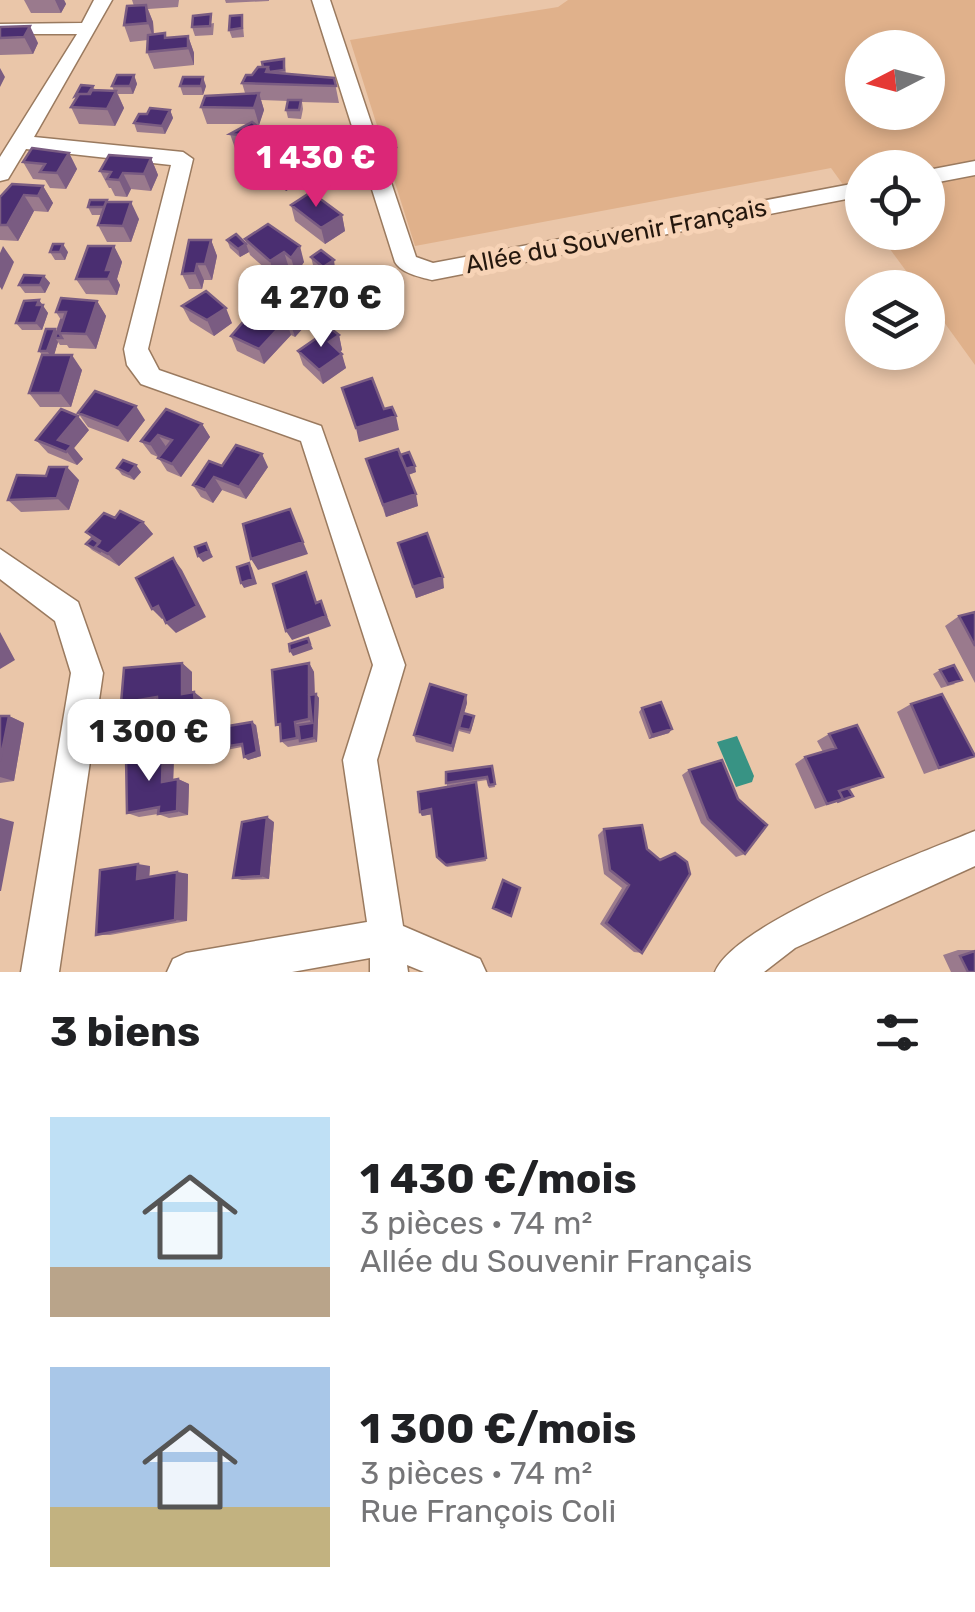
<!DOCTYPE html>
<html lang="fr">
<meta charset="utf-8">
<style>
:root{--surface:#fff;--page:#f6f6f6;--text:#202124;--muted:#757577;--accent:#db2777}
body{margin:0;font-family:Rubik,sans-serif;background:var(--page);color:var(--text);height:100vh;display:flex;flex-direction:column;font-size:38px;white-space:nowrap}
*{box-sizing:border-box;margin:0}
p{font-size:32px;color:var(--muted)}
.icon{flex:none;width:55px;height:55px;fill:none;stroke:currentColor;stroke-width:2;stroke-linecap:round;stroke-linejoin:round}
.map{position:relative;height:972px;overflow:hidden}
.drawer{display:flex;flex-direction:column;background:var(--surface);flex:1}
.drawer>*{flex:none}
.needle{width:65px;rotate:264deg}
.fabs{position:absolute;left:845px;top:30px;display:grid;gap:20px}
.fabs a{display:grid;place-items:center;width:100px;height:100px;border-radius:50%;background:var(--surface);box-shadow:0 5px 15px #0003;font-size:50px}
.price{position:absolute;translate:-50% -85px;padding:0 22px;border-radius:20px;background:#fff;color:#222;font-size:32px;line-height:65px;filter:drop-shadow(0 2px 5px #0008)}
.price::after{content:'';position:absolute;left:50%;top:60px;width:30px;height:22px;margin-left:-15px;background:inherit;clip-path:polygon(0 0,100% 0,50% 100%)}
.price.current{background:var(--accent);color:#fff}
ul{padding:0;list-style:none}
li{display:flex;align-items:center;gap:30px;height:250px;padding:0 50px}
li span{display:grid;place-items:center;flex:none;width:280px;height:200px;border-radius:0px;color:#555}
li>.icon{margin-inline-start:auto}
span .icon{width:120px;height:120px;fill:#fffc;stroke-width:1}
li b{font-size:42px}
h2{display:flex;justify-content:space-between;align-items:center;height:120px;padding:0 50px;font-size:42px}
.map>svg:first-child{display:block}
.green{fill:#e0b18b;fill-rule:evenodd}
.water{fill:#389384}
.lines{fill:none;stroke-linecap:round;stroke-linejoin:round}
.minor-casing{stroke:#9a7a5f;stroke-width:3}
.minor{fill:#fff;fill-rule:evenodd}
.wall{fill:#9a7a8d}
.shaded-wall{fill:#7a5c82}
.building{fill:#4a2e71;stroke:#7a5c82;stroke-width:2.5}
.labels{text-anchor:middle;dominant-baseline:central;stroke-width:10;stroke-linejoin:round;paint-order:stroke}
.far-street-label{font-size:25px;fill:#24170d;stroke:#f7d3b6}
</style>
<div class="map">
<svg width="975" height="972" viewBox="0 0 975 972">
<rect width="100%" height="100%" fill="#eac6a9"/>
<path class="green" d="M568,0H975V365L928,300V288L918,287L878,233L928,232V168H862V211L831,168L415,246L350,40L558,7ZM862,48H928V112H862Z"/>
<path class="water" d="M737,736L754,776L752,782L736,787L717,742Z"/>
<g class="lines">
<g class="minor-casing">
<path id="minor" d="M94,0H112L34,137L183,152L193,159L148,349L159,370L321,426L405,665L377,760L403,926L480,959L486,972H424L407,965L408,972H370V958L292,972H167L173,959L186,953L367,922L343,760L373,665L301,441L141,384L127,365L124,349L171,165L26,149L8,179L0,181V157L77,34H0V24L82,23Z
M312,0H330L416,257L433,263L862,182V196L432,280C420,277 401,273 395,262Z
M975,161V175L928,184V170Z
M0,549L78,602L103,673L59,972H21L71,673L55,621L0,579Z
M975,831V866L795,948L764,972H715C736,922 920,853 975,831Z"/>
</g>
<use href="#minor" class="minor"/>
</g>
<path class="wall" d="M24,0H64L66,4L61,13H31Z
M132,0H179L178,7L148,9L153,22L154,35L167,38L188,36L194,53V65L154,69L147,52L148,40L130,42L124,25L134,6Z
M225,0H269V1L226,3Z
M242,15L244,37L232,38L229,30Z
M214,23L213,35L195,36L192,27Z
M0,27L38,43L33,54L0,55Z
M284,59L286,74L334,78L339,103L302,102L303,109L301,119L288,118L286,110L288,101L261,100L264,110L259,125H255L274,139L279,155L258,167L245,152L236,151L230,134L248,124H207L201,107L245,93L242,83L263,67Z
M134,75L137,84L133,94H118L124,108L115,126L79,124L71,107L76,98L75,96L93,86L95,90L114,91L112,86Z
M180,86H206L203,95H183Z
M170,110L173,118L165,134L137,132L134,123L147,114Z
M69,153L77,169L66,189L50,188L45,180L33,179L23,162Z
M151,158L158,175L151,191L131,189L127,197L115,196L111,188H109L100,171Z
M269,165L319,168L316,173L286,191L274,181Z
M43,186L53,203L48,212L34,211L18,241L0,240V197Z
M107,200L108,202L139,219L131,242H107L98,225L102,215H92L88,207Z
M291,205L342,215L345,231L325,244L295,221Z
M268,224L304,262L296,274L289,268L275,277L250,255L249,252L240,257L230,248L227,240L246,243L245,239Z
M211,240L217,256L212,280H204L202,289H189L182,274Z
M114,246L122,262L117,279L120,285L117,295L86,294L76,279Z
M50,252H68L65,260H55Z
M311,257L335,268L325,275L313,265Z
M44,276L50,283L45,293H25L19,285Z
M332,290L356,302L346,308L334,298Z
M39,300L48,313L42,330H22L16,323Z
M97,301L106,316L96,349L69,348L67,345H60L58,342L54,355L82,370L71,407H40L29,393L42,355L39,351L55,329L57,332L61,320L56,312Z
M274,301L304,327L295,337L291,335L264,364L237,351L231,336L251,326Z
M182,306L232,323L214,336L190,321Z
M356,306L376,312L378,320L370,325L357,314Z
M317,333L339,335L342,350L340,352L346,368L323,384L303,365L298,351L318,337Z
M78,413L145,420L128,442L88,427Z
M202,424L210,437L181,477L167,471L158,457L151,454L141,441Z
M89,430L74,448L83,459L77,465L48,453L36,440Z
M400,455L416,472L408,475L418,506L386,517L366,459Z
M222,466L268,467L246,499L222,490L213,503L201,497L193,485Z
M117,468L141,472L134,480L122,475Z
M46,476L79,480L69,510L21,512L8,500Z
M115,518L143,522L153,534L119,566L92,550L86,544L92,538L86,532Z
M398,543L444,588L416,598Z
M975,612V683L945,626L959,616Z
M182,663L192,672V692H194L204,700V715L168,721L158,713L157,707L133,711L121,703Z
M309,663L314,672L315,694L319,698L317,742L288,747L281,741Z
M940,670L955,684L941,688L933,674Z
M466,695L467,703L464,713L474,716V720L470,734L459,731L453,752L416,742L414,735Z
M911,704L975,756L924,774L897,712Z
M642,708L669,733L649,739L639,712Z
M0,716H9L24,723L14,781L0,783Z
M256,725L261,756L248,760L242,747L221,751L216,748Z
M829,734L869,782L849,789L853,796L815,809L795,764L805,757L823,752L817,741Z
M174,756L173,780L178,779L189,784L188,815L169,818L158,814L139,817L127,813Z
M492,766L495,787L489,788L487,780L447,786L446,772Z
M689,770L745,854L736,857L701,823L682,775Z
M476,782L486,861L447,867L437,857L432,814L422,816L420,812Z
M274,822L269,879L242,880L233,878Z
M604,829L647,849L660,860L642,953L634,952L600,924L622,888L604,874L598,835Z
M150,866L149,877L177,872L188,874L187,921L110,935H96Z
M958,950H975V972H951L943,955Z"/>
<path class="shaded-wall" d="M55,0H64L66,4L61,13Z
M146,5L153,22L154,40L148,23Z
M30,26L38,43L33,54L24,37Z
M188,36L194,53V65L188,48Z
M0,68L5,77L0,87Z
M134,75L137,84L133,94L130,86Z
M203,77L206,86L203,95L201,86Z
M116,91L124,108L115,126L107,109Z
M259,93L264,110L259,125L254,108Z
M170,110L173,118L165,134L162,126Z
M274,139L279,155L258,167L253,151Z
M396,147L397,156L386,158L385,149Z
M315,151L319,168L316,173L286,191L281,174Z
M69,153L77,169L66,189L57,173Z
M151,158L158,175L151,191L144,174Z
M123,173L131,189L127,197L119,180Z
M43,186L53,203L48,212L38,196Z
M24,195L34,211L18,241L7,225Z
M131,202L139,219L131,242L123,226Z
M342,215L345,231L325,244L321,228Z
M211,240L217,256L212,280L205,264Z
M63,244L68,252L65,260L60,252Z
M246,244L249,252L240,257L238,249Z
M3,246L14,262L2,290L0,287V253Z
M114,246L122,262L117,279L120,285L117,295L108,279L106,270Z
M300,246L304,262L296,274L291,258Z
M284,252L289,268L275,277L270,261Z
M334,260L335,268L325,275L323,267Z
M197,264L204,280L202,289L195,273Z
M44,276L50,283L45,293L40,285Z
M354,294L356,302L346,308L344,301Z
M39,300L48,313L42,330L36,323L37,305Z
M97,301L106,316L96,349L86,334Z
M226,308L232,323L214,336L207,320Z
M299,312L304,327L295,337L290,322Z
M376,312L378,320L370,325L368,318Z
M286,320L291,335L264,364L259,349Z
M55,329L60,336L55,338L58,342L53,359L47,351Z
M339,335L342,350L333,357L329,342Z
M342,354L346,368L323,384L319,370Z
M72,355L82,370L71,407L60,393Z
M136,406L145,420L128,442L118,428Z
M78,416L89,430L74,448L83,459L77,465L58,440Z
M396,416L399,430L359,442L356,428Z
M202,424L210,437L181,477L172,464Z
M158,435L167,448L159,458L150,444Z
M262,454L268,467L246,499L239,487Z
M136,465L141,472L134,480L129,474Z
M415,466L416,472L405,476L404,469Z
M67,467L79,480L69,510L57,498Z
M214,477L222,490L213,503L205,490Z
M416,494L418,506L386,517L383,505Z
M290,509L308,554L258,570L251,559Z
M143,522L153,534L119,566L108,554Z
M206,543L213,557L203,562L198,556Z
M173,558L182,570L206,617L176,633L166,623Z
M249,563L252,568L257,584L244,588L241,583Z
M443,577L444,588L416,598L413,587Z
M321,601L331,626L292,640L286,631Z
M158,606L168,616L162,619L152,609Z
M0,632L15,660L0,669Z
M308,638L313,649L293,656L290,651Z
M182,663L192,672V702L182,694Z
M309,663L314,672L315,716L316,694L319,698L317,742L314,738V726L309,719Z
M194,692L204,700V715L195,707Z
M466,695L467,703L460,728H459L453,752L452,746Z
M9,716L24,723L14,781L0,777V761Z
M252,722L256,725L261,756L248,760L244,757Z
M672,729L669,733L649,739L652,735Z
M163,750L174,756L173,787L162,782Z
M178,779L189,784L188,815L177,811Z
M431,809L433,814L422,816L420,812Z
M267,817L274,822L269,879L261,876Z
M0,818L14,822L1,891H0Z
M138,864L150,866L149,881L137,879Z
M177,872L188,874L187,921L175,920Z"/>
<path class="building" d="M146,5L148,23L124,25L127,6Z
M211,14L210,26L192,27L193,16Z
M242,15V28L229,30L230,16Z
M30,26L24,37L0,38V27Z
M165,33V38L188,36V48L147,52L148,35Z
M284,59V70L269,72L268,67H263L262,62Z
M258,67H268L266,72L334,78L336,86L242,83L246,75H252Z
M117,75H134L130,86H112Z
M183,77H203L201,86H180Z
M81,85L93,86L88,94H79L75,96Z
M92,90L116,91L107,109L71,107L79,94H90Z
M259,93L254,108L201,107L205,96Z
M288,100H301L299,110H286Z
M150,108L170,110L162,126L134,123L139,114H147Z
M252,122L274,139L253,151L240,135L230,134Z
M391,134L396,147L385,149L381,136Z
M307,145L315,151L312,156L281,174L269,165L299,147Z
M32,148L69,153L57,173L40,172L45,164L23,162Z
M109,155L151,158L144,174L123,173L119,180L107,179L111,172L100,171Z
M12,184L43,186L38,196L24,195L7,225H0V197Z
M311,192L342,215L321,228L291,205Z
M90,200H107L104,207H88Z
M106,202H131L123,226L98,225Z
M268,224L300,246L291,258L284,252L270,261L245,239Z
M236,234L246,244L238,249L227,240Z
M189,240H211L205,264H197L195,273L182,274Z
M53,244H63L60,252H50Z
M88,246H114L106,270H112L108,279H76Z
M321,250L334,260L323,267L311,257Z
M24,275L44,276L40,285H19Z
M342,283L354,294L344,301L332,290Z
M206,291L226,308L207,320L182,306Z
M61,298L97,301L86,334L59,333L66,312H56Z
M39,300L37,305H43L36,323H16L24,301Z
M274,301L299,312L290,322L286,320L259,349L231,336L243,322L251,326Z
M363,301L376,312L368,318L356,306Z
M61,320H63L59,333L62,338H55Z
M330,328L339,335L329,342L342,354L319,370L298,351L321,335L317,333Z
M46,329H55L47,351H39Z
M42,355H72L60,393H29Z
M372,378L384,409L392,407L396,416L356,428L342,388Z
M95,391L136,406L118,428L78,413Z
M61,409L78,416L58,440L72,445L66,452L36,440Z
M166,409L202,424L172,464L158,458L172,440L158,435L150,444L141,441Z
M236,445L262,454L239,487L214,477L205,490L193,485L209,461L222,466Z
M398,449L416,494L383,505L366,459Z
M409,452L415,466L406,469L400,455Z
M123,460L136,465L129,474L117,468Z
M49,467H67L57,498L8,500L17,475L46,476Z
M290,509L303,542L251,559L243,524Z
M120,511L143,522L108,554L95,547L100,541L86,532L104,513L115,518Z
M427,533L443,577L413,587L398,543Z
M92,538L99,543L95,547L101,552L86,544Z
M206,543L209,551L198,556L195,547Z
M173,558L197,606L166,623L158,606L152,609L136,578Z
M249,563L253,579L241,583L237,567Z
M306,572L316,603L321,601L326,616L286,631L273,584Z
M975,612V646L959,616Z
M308,638L310,644L290,651L289,644Z
M182,663V694L194,692L195,707L158,713L157,697L121,703L124,668Z
M309,663V719L295,722L297,738L281,741L280,724L276,725L272,670Z
M954,665L962,680L948,684L940,670Z
M430,684L466,695L452,746L414,735Z
M316,694L314,738L300,741L298,725L312,723L309,695Z
M942,694L975,756L939,768L911,704Z
M661,702L672,729L652,735L642,708Z
M463,713L474,716L470,730L459,728Z
M0,716H9L0,761Z
M252,722L257,752L244,757L242,744L216,748V728Z
M857,725L883,777L839,791L843,799L827,804L805,757L836,748L829,734Z
M163,750L162,782L178,779L177,811L158,814L159,807L127,813L126,756Z
M722,760L738,799L767,825L745,854L708,819L689,770Z
M492,766L495,784L489,785L487,777L446,783V772Z
M476,782L486,858L446,865L437,857L431,809L420,812L418,792Z
M848,788L853,796L837,802L843,799L839,791Z
M267,817L261,876L233,878L242,822Z
M642,825L647,849L660,860L675,853L687,862L690,874L642,953L606,923L629,885L610,870L604,829Z
M138,864L137,879L177,872L175,920L96,935L100,870Z
M503,880L520,888L511,916L493,908Z
M975,951V972H968L960,956Z"/>
<g class="labels">
<g class="far-street-label">
<text transform="translate(616 236) rotate(-11)">Allée du Souvenir Français</text>
</g>
</g>
</svg>
<div class="fabs">
<a><svg class="needle" viewBox="-14 -14 28 28"><path d="M0-13l5 13h-10z" fill="#e53935"/><path d="M0 13l5-13h-10z" fill="#757577"/></svg></a>
<a><svg class="icon" aria-label="locate" viewBox="0 0 24 24"><circle cx="12" cy="12" r="6"/><path d="M12 2v4M12 18v4M2 12h4M18 12h4"/></svg></a>
<a><svg class="icon" aria-label="layers" viewBox="0 0 24 24"><path d="M12 4l9 5-9 5-9-5zM3 14l9 5 9-5"/></svg></a>
</div>
<b class="price current" style="left:316px;top:210px">1 430 €</b>
<b class="price" style="left:321px;top:350px">4 270 €</b>
<b class="price" style="left:149px;top:784px">1 300 €</b>
</div>
<section class="drawer">
<h2>3 biens<svg class="icon" aria-label="filters" viewBox="0 0 24 24"><path d="M4 7h16M4 17h16"/><circle cx="9" cy="7" r="2"/><circle cx="15" cy="17" r="2"/></svg></h2>
<ul>
<li><span style="background:linear-gradient(#bfe0f5 75%,#b9a48a 0)"><svg class="icon" aria-label="home" viewBox="0 0 24 24"><path d="M3 11l9-7 9 7M6 9v11h12V9"/></svg></span><div><b>1 430 €/mois</b><p>3 pièces · 74 m²</p><p>Allée du Souvenir Français</p></div></li>
<li><span style="background:linear-gradient(#a9c7e8 70%,#c2b280 0)"><svg class="icon" aria-label="home" viewBox="0 0 24 24"><path d="M3 11l9-7 9 7M6 9v11h12V9"/></svg></span><div><b>1 300 €/mois</b><p>3 pièces · 74 m²</p><p>Rue François Coli</p></div></li>
</ul>
</section>
